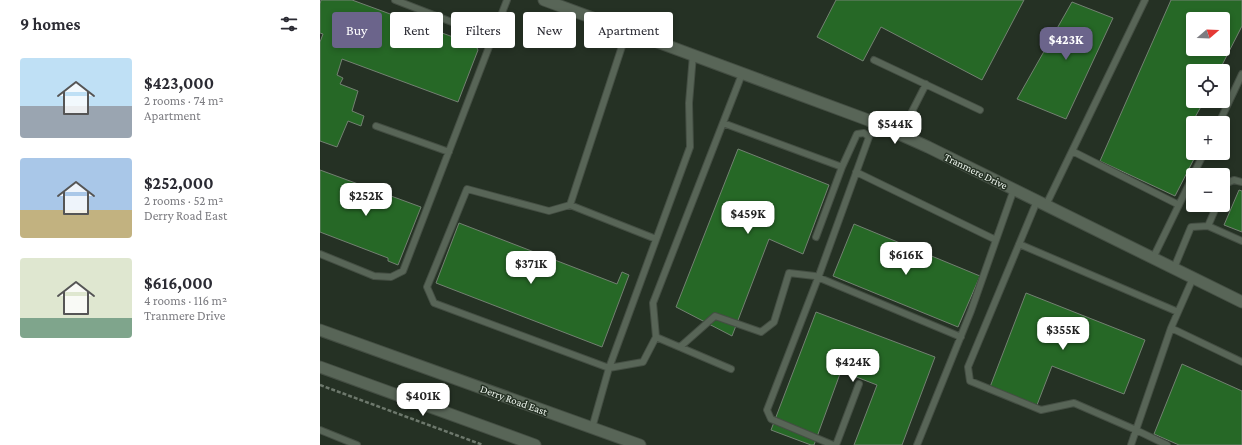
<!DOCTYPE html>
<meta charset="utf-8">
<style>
:root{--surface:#fff;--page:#f2f2f3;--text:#2b2b33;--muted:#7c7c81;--accent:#6b648b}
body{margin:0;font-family:"Crimson Pro",serif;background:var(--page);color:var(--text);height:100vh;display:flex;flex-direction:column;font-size:15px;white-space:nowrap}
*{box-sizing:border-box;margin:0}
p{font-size:13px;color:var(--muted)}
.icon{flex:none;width:22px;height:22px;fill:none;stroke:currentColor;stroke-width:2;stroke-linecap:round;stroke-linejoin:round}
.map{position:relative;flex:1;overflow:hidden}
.panel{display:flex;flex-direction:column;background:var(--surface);width:320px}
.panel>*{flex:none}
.banner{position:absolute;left:12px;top:12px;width:380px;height:36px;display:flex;gap:8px}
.needle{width:26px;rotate:71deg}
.controls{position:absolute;left:866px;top:12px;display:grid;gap:8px}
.controls a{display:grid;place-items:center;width:44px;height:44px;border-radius:4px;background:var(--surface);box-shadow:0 2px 6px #0003;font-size:20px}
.price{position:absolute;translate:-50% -34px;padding:0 9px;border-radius:8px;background:#fff;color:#222;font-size:13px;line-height:26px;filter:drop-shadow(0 1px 2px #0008)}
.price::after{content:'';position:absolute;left:50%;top:24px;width:12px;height:9px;margin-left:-6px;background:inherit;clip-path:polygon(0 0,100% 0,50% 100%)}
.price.selected{background:var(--accent);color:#fff}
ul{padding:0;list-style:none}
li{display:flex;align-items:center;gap:12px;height:100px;padding:0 20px}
li span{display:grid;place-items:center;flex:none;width:112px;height:80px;border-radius:4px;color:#555}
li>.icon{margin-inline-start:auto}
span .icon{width:48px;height:48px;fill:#fffc;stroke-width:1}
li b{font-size:17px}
h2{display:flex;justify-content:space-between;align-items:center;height:48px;padding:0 20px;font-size:17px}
.pill{padding:0 14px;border-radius:4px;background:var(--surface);box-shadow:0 2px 6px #0003;font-size:14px;line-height:36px}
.pill.selected{background:var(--accent);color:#fff}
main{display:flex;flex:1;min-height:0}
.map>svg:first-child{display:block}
.building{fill:#266826;stroke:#738172;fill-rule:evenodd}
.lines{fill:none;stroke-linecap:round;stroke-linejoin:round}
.service-casing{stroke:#444e43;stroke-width:8}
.minor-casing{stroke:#444e43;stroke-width:13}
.secondary-casing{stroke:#444e43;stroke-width:13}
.path{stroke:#6d786c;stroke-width:2.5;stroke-dasharray:4 2;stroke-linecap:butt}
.service{stroke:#586557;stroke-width:6}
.minor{stroke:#586557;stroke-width:11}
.secondary{stroke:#586557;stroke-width:11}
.labels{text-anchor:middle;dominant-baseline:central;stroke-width:3;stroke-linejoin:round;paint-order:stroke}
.street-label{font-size:11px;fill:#eef6ee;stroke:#253124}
</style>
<main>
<section class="panel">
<h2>9 homes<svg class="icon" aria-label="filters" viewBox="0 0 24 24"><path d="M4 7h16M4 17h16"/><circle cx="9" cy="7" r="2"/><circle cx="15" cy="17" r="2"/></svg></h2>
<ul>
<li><span style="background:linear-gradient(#bfe0f5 60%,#9aa5b1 0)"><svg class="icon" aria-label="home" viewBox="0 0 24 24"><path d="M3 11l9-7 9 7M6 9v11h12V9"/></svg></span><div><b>$423,000</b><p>2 rooms · 74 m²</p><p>Apartment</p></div></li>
<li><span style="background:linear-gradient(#a9c7e8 65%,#c2b280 0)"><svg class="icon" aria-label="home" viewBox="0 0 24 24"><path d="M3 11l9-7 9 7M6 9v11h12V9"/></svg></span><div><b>$252,000</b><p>2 rooms · 52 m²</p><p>Derry Road East</p></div></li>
<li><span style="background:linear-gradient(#dfe7d0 75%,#7fa58c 0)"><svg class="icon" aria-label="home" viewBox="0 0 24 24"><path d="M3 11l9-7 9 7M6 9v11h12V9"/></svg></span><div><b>$616,000</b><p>4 rooms · 116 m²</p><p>Tranmere Drive</p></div></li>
</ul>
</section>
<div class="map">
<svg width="922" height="445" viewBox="0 0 922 445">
<rect width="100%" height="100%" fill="#253124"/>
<path class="building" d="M1,0H32L144,41L145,37L153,40L158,50L138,102L22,59L17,75L23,78L20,84L38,91L32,111L44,116L41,126L28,121L17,147L0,141V42L3,34L0,33V4Z
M516,0H704L662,80L561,27L543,61L497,37Z
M851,0H922V26L899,71H873V101H884L873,121L877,123H873V153H877L855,196L780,161ZM873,19H903V49H873Z
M752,2L793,18L746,119L697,99Z
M418,149L509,185L483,254L449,239L412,336L356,307Z
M0,170L101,207L78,265L68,261V258L0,232Z
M919,190L922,191V232L904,225Z
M139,223L297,284L302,272L309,275L282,347L116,283Z
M534,224L660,276L638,327L513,276Z
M706,293L825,340L804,394L732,366L717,405L670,387Z
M496,312L615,357L582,445H534L557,385L521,371L494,445H491L451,430Z
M862,364L922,391V445H859L834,434Z"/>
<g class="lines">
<g class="service-casing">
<path id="service" d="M75,0L173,38
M307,31L250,205L336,239
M554,60L660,110
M403,123L522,167L496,237
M899,123L922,74
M56,126L129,152
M580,135L606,84
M752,151L859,205
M536,172L676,240
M873,175L884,153
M903,191L907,183L914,180L922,182
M717,201L648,367L650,381L721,410L754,403L816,430L811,445
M250,205L229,211L147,189L107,287L114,303L289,368L323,362L336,337
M726,205L825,0
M888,226L897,205
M699,244L858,312
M0,254L54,276L71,277L83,271L187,0
M833,258L873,176
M854,268L871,227L888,226L922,241
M851,328L873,278
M360,347L395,316L441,332L454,322L469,273L495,276L641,337
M411,369L336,337L333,303L422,74
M272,428L289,368L370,147L369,103L373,55
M0,430L37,445
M513,445L451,419L447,410L498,278L549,137L544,133L537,134L522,167
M516,445L539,384
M597,445L651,311L694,189
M847,445L816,430L851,328L922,362"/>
</g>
<g class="minor-casing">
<path id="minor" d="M224,0L548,120L608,147L922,302"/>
</g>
<g class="secondary-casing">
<path id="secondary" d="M0,330L320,445
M0,367L215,445"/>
</g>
<path class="path" d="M0,385L163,445"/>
<use href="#service" class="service"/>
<use href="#minor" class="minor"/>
<use href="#secondary" class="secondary"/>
</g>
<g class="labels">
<g class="street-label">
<text transform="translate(656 171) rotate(26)">Tranmere Drive</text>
<text transform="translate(194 400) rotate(20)">Derry Road East</text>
</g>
</g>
</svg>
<div class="controls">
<a><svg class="needle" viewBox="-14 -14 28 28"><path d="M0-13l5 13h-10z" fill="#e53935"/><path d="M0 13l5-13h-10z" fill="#7c7c81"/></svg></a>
<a><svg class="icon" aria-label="locate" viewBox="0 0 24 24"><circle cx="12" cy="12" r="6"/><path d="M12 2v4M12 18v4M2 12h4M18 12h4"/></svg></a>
<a>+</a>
<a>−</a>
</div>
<b class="price selected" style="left:746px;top:61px">$423K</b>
<b class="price" style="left:575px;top:145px">$544K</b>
<b class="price" style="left:46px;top:217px">$252K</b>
<b class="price" style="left:428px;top:235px">$459K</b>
<b class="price" style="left:586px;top:276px">$616K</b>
<b class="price" style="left:211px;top:285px">$371K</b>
<b class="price" style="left:743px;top:351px">$355K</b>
<b class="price" style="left:533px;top:383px">$424K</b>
<b class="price" style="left:103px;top:417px">$401K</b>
<div class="banner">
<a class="pill selected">Buy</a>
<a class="pill">Rent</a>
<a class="pill">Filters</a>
<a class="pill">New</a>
<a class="pill">Apartment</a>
</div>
</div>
</main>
